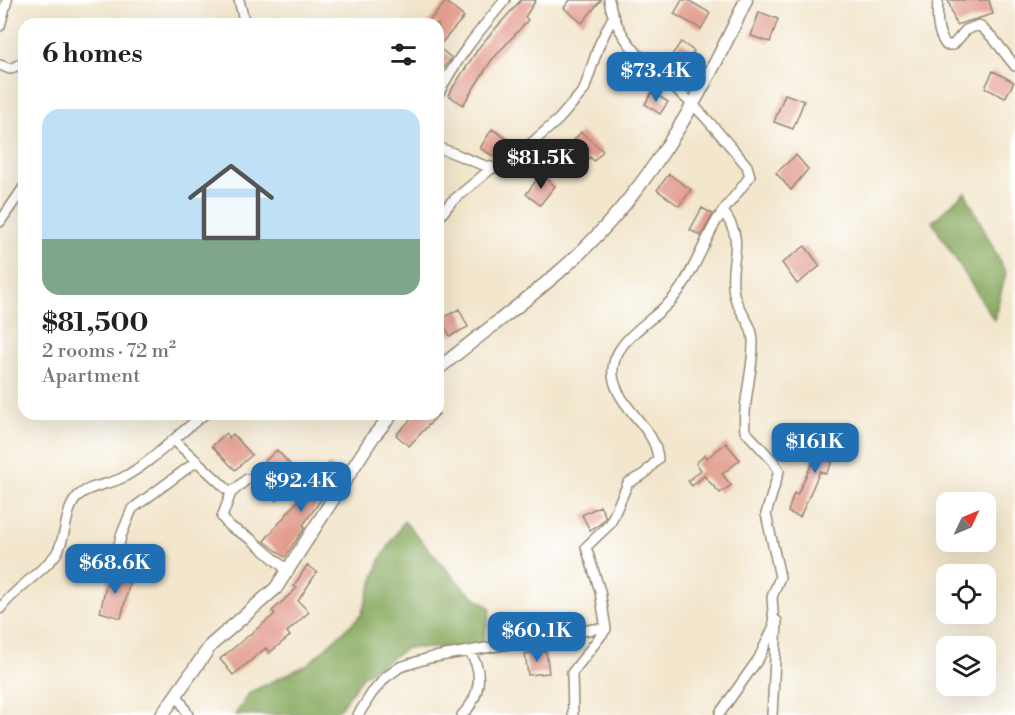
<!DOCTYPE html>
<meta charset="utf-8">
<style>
:root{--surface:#fff;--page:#f6f6f6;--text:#202124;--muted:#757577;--accent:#1f6fb2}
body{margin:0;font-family:"Libre Bodoni",serif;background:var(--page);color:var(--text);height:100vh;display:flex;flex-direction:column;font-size:22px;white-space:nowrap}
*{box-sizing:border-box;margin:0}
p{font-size:20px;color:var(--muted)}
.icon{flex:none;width:33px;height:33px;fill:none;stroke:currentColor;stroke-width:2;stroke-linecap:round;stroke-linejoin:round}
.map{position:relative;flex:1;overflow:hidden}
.sheet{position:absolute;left:18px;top:18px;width:426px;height:402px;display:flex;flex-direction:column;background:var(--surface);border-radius:18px;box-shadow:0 6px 24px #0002}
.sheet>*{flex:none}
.needle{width:39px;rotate:46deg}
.fabs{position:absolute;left:936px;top:492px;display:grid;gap:12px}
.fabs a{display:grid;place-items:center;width:60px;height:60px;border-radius:12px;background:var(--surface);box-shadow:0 6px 24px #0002;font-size:30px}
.price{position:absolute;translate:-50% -51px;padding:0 14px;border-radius:12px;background:var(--accent);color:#fff;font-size:20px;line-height:39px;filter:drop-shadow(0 2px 3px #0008)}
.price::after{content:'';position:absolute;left:50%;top:36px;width:18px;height:14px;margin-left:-9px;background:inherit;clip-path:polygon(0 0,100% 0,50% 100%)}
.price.current{background:#222;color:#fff}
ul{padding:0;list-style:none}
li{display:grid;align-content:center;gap:12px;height:318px;padding:0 24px}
li span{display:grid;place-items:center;height:186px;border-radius:18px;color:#555}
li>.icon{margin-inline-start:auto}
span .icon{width:108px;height:108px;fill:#fffc;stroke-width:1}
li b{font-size:26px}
h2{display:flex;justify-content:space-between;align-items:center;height:72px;padding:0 24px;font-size:26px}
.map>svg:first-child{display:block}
.forest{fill:#86a75b;stroke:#60683c;stroke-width:1.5}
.building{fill:#e39d8f}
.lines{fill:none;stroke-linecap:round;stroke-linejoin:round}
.street-casing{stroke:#968875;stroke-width:12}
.secondary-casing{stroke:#968875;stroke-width:15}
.street{stroke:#fff;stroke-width:9}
.secondary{stroke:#fff;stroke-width:12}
</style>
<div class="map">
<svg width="1015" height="715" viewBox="0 0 1015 715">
<rect width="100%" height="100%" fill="#fff"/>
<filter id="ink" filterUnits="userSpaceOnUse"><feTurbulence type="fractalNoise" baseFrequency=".0167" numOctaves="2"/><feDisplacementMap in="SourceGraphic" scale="12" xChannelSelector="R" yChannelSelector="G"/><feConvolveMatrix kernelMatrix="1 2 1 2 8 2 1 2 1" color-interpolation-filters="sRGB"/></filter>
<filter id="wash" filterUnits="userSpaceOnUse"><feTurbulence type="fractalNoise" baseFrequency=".008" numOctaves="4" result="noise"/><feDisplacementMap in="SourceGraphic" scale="24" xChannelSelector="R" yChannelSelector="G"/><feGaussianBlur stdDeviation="1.35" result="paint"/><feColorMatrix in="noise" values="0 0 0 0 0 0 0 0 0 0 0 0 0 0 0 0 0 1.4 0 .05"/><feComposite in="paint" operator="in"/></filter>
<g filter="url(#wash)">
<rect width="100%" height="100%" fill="#f2e6cc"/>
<path class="forest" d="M965,192L1006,273L994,320L932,222Z
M404,521L464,589L491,608L481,648H407L363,676L335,715H235L250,692L308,664L361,615L380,560Z"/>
<g id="blocks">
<path class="building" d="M521,0H536L525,17L528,20L491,61L463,105L448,95L480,46Z
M570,0H601L582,23L564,8Z
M682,0H688L710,13L701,29L674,14Z
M948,0H989L993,14L956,25Z
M446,2L464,17L438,47L452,58L438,75V24H426Z
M759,12L778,19L770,42L751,36Z
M681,42L694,51L683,68L669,59Z
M993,71L1014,82L1005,98L985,88Z
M652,92L668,102L660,114L645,104Z
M785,94L804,101L793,129L774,122Z
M492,129L512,142L501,161L480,148Z
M581,132L603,151L594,161L590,157L583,166L576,160L571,166L560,156Z
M796,155L808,169L791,190L776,173Z
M541,174L555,186L540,205L526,194Z
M669,174L691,190L679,206L657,190Z
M702,208L713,214L701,236L690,230Z
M805,246L820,266L797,284L782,263Z
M459,309L468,327L450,336L441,319Z
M416,414H439L409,446L396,435Z
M226,433L229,438L233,434L252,455L235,470L212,446Z
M826,434L839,441L837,445L840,447L826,474L820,471L800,517L788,512L791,502L794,493L797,495Z
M726,443L740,460L722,474L731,485L720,493L704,476L692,486L688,481L701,470L696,463L705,455L707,458Z
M277,450L301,477L276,501L270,495L276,490L256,469Z
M329,464L340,473L303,525L305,527L285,557L264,541Z
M600,506L606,517L599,525L590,530L582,515Z
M307,565L317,572L298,601L309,612L287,632L290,636L269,653L266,648L233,675L220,659L275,614L272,611L297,588L294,586Z
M109,573L131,578L121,618L100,612Z
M546,651L549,673L528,675L525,654Z"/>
</g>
</g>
<g filter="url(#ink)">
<use href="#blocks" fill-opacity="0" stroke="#968875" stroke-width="1.5"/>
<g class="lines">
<g class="street-casing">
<path id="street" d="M239,0L245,24
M938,0C937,17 936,31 946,45H953L966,30L979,25L993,38L1015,66
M0,26L7,0
M0,65L10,69L24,62
M438,95C455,60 480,30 505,0
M438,148C459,153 482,169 503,168L559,119L584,90L599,45L612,19
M438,219L451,202L492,168
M0,222L24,187
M175,441L231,493
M247,479L231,493L222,517L229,526L251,539L287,570
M114,568L121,536L132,509L197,461
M0,609C15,588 43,572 56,554C68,536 63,510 79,495C91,485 108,485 122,478C153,462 177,434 205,414
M177,694L188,715
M720,713L759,658L774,626L772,597L780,577L766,514L779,471L773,461L745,431C742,401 754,370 753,340C752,321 737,311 734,294C727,258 748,245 723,211
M358,715L372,693L386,677L400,667L429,658L594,629H606
M462,715C480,698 485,670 468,651
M573,715L572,673L606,629L600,591L586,547L610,524L628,483L644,474L658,459C656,427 618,409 613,376C609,340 656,321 675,296C693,274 703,244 717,220C727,204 740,191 750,176L747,166C729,145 711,122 691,103C659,73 617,46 609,0
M772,715L777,621"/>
</g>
<g class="secondary-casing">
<path id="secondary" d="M438,369C478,336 520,306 559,272C644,199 700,100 746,0
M162,715L211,645L276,588L373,437L392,414"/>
</g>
<use href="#street" class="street"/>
<use href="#secondary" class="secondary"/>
</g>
</g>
</svg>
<div class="fabs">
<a><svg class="needle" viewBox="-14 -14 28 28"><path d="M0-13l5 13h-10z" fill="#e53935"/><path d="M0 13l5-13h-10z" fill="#757577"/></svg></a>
<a><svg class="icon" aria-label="locate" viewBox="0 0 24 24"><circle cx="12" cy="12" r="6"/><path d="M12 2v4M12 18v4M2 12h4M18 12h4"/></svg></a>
<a><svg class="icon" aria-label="layers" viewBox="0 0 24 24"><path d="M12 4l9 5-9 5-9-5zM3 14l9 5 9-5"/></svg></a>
</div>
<b class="price" style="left:656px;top:103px">$73.4K</b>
<b class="price current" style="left:541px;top:190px">$81.5K</b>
<b class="price" style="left:815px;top:474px">$161K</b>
<b class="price" style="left:301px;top:513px">$92.4K</b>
<b class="price" style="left:115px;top:595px">$68.6K</b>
<b class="price" style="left:537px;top:663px">$60.1K</b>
<section class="sheet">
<h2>6 homes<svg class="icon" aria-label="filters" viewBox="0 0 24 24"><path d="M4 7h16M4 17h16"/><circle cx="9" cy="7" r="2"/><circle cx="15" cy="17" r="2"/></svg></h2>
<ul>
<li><span style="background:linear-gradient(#bfe0f5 70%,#7fa58c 0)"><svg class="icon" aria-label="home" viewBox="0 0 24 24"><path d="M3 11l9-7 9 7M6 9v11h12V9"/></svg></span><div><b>$81,500</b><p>2 rooms · 72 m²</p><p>Apartment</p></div></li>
</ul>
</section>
</div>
